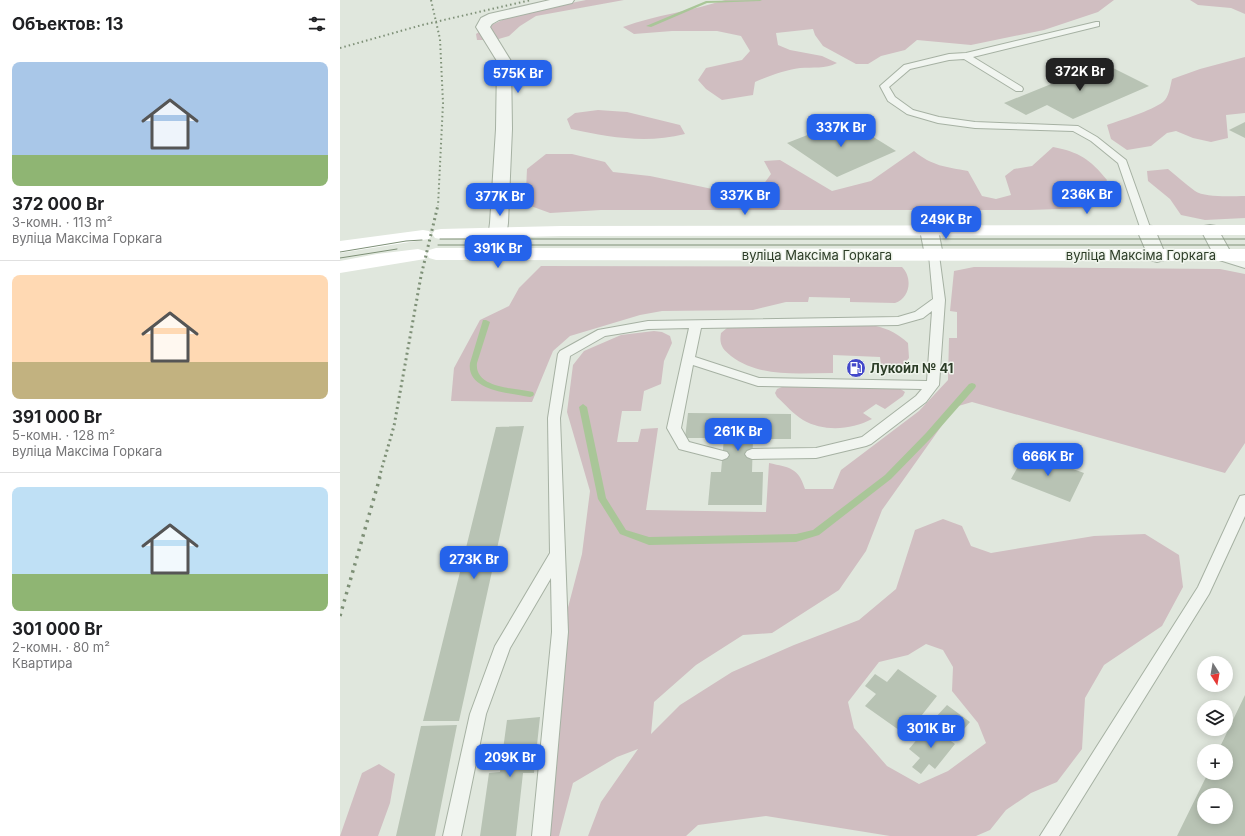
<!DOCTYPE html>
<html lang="ru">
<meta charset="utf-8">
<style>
:root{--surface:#fff;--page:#f6f6f6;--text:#202124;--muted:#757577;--line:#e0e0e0;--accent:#2563eb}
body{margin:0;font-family:Inter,sans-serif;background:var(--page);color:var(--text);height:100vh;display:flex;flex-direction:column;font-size:15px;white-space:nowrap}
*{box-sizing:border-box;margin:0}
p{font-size:13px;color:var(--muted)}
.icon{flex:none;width:22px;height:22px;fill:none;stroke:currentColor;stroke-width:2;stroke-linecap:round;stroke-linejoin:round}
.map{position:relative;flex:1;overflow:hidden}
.panel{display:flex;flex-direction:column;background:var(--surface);width:340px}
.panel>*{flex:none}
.needle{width:26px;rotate:169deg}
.fabs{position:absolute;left:857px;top:656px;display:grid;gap:8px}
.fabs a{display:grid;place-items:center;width:36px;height:36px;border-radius:50%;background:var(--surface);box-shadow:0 2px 10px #0003;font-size:20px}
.price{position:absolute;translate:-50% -34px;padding:0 9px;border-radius:8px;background:var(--accent);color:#fff;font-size:13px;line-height:26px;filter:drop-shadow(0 1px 2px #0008)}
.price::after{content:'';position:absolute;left:50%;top:24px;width:12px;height:9px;margin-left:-6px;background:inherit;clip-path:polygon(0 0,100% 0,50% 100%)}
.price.current{background:#222;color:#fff}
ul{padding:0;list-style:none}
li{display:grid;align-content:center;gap:8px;height:212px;padding:0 12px}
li+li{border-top:1px solid var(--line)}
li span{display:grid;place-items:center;height:124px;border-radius:8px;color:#555}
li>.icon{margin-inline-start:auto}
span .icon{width:72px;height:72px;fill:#fffc;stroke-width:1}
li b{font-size:17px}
h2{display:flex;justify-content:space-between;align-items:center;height:48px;padding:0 12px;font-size:17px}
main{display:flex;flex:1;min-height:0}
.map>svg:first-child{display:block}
.green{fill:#d0bec1;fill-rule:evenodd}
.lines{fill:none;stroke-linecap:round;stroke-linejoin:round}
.stream{fill:#a9c698;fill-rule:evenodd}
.building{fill:#b8c3b4;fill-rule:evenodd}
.lane-casing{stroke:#a6b1a3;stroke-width:2}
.street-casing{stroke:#a6b1a3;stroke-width:2}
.lane{fill:#f1f5f0;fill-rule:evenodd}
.street{fill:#f1f5f0;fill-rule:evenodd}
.secondary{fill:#fff;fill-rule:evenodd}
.tram{stroke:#7e9077;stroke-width:1}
.rail-far2{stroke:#7e9077;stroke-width:2;stroke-dasharray:1.5 3;stroke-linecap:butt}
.rail-far1{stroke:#7e9077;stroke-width:3;stroke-dasharray:2 3.5;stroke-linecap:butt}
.rail{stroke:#7e9077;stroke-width:3.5;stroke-dasharray:2.5 5;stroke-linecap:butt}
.labels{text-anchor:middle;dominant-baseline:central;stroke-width:3;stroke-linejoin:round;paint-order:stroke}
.street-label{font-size:13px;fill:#2c3d27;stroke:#eff4ec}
.poi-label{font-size:13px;font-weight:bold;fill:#2c3d27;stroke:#eff4ec;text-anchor:start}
</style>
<main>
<section class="panel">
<h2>Объектов: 13<svg class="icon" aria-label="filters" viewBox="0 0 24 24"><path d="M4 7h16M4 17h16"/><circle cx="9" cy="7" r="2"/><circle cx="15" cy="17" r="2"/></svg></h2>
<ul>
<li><span style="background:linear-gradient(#a9c7e8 75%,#8fb573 0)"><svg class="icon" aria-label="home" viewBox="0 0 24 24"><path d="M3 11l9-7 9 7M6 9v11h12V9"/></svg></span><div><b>372 000 Br</b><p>3-комн. · 113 m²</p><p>вуліца Максіма Горкага</p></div></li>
<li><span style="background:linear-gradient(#ffd9b3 70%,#c2b280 0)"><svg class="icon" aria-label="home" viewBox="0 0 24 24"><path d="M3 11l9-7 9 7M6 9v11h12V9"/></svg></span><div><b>391 000 Br</b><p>5-комн. · 128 m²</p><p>вуліца Максіма Горкага</p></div></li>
<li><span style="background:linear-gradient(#bfe0f5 70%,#8fb573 0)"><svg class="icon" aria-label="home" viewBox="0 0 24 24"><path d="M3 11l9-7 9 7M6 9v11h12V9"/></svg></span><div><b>301 000 Br</b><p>2-комн. · 80 m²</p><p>Квартира</p></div></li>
</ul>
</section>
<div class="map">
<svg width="905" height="836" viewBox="0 0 905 836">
<rect width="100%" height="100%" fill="#e0e7dd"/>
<path class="green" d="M246,0H284L196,16L180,26L169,36L155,40H137L136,34C168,12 208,8 246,0Z
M385,0H774L758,12L704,30L631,45L577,40L565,50L541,56L528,64H516L483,46L475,35L473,29L436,33L438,45L450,50L482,56L497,63C485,69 473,67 460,68C445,70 429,76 415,82L413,95L382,100L366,89L358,80L366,68L402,60L410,51L401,36L377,31H332L294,34L283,27C316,15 351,11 385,0Z
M850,0H905V14L891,8L858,5Z
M905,57V113L886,115L888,138L871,142L853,138L836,131L827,133L811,146L787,150L771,139L767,125C781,120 811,111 823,102C829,97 830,87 832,79L860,69Z
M258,110L287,112L340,125L345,134C305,144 269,137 231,129L227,119L235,113Z
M713,147C739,152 750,159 767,180L760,196L750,208L690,210H261L210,213L188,205L186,190L187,169L206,154H232L265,162L273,172L310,176L382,191L423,185L431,174L424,161L440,160L492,191L531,181L574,151C592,166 606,167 628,171L642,196L656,199L671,195L665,176L674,169L692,166Z
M828,169C837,176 845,184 855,191C865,198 892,196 905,196V218L865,220L841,215L830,199L808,181L807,171Z
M201,266L562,267C573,278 570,298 555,303L510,302V298L469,297L468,302H446L413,310L322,311L300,315L230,336L213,351L192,402L111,401L114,368L140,320L169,306L179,288Z
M634,267L880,269L905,274V443L885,473L632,402L615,407L542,510L526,551L499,590L432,633L403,635L356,665L314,702L311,734L340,705L392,672L454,645L519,620L556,589L575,530L603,519L622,526L631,546L651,553L754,536L805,534L839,555L843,587L822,626L764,665L745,698L742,749L717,782L691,793L666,810L650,830L636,836H550L426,816L358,825L346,836H248L261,802L298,749L277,757L233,783L219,836H210L225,619L242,554L250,491L227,412L233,365L244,351L281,335L314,331L322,332L330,336L332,343L324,361L321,384L304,391L301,411H282L277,442H298L301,429L318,428L306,510L426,512L429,463C450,468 458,467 465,489H493L501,470L579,411L608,380L609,338H617V312L610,311L614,271ZM586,644L603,650L613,667L612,691L638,723L646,743L608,771L579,784L547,766L514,728L508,702L539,662L568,655Z
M397,325L536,326C549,329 558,334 568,343L569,358C561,368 554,371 542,374L540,357L493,355V373C458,373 420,378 391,356C382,349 379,344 381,333L387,328Z
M442,387L559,388L565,392L563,396L545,409L536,404L523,413L532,419C511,430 484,432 463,420C453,414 445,404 437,397L435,393L437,389Z
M39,764L55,774L50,803L38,836H0L22,773Z"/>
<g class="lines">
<path class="stream" d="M422,0L420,1L367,3L311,27L306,26L366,1Z
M143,320H146L150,322L137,363C134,389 176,388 193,392L194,394L193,396L190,397C171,393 126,391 130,363Z
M632,383L635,384L636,386L635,388L592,437L551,479L479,535L456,542L309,545L280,534L258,499L239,407L243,404L247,407L266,498L286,530L309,537L456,534L473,530L545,475L586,433L629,384Z"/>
</g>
<path class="building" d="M763,63L809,86L733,119L707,105L686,115L664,103Z
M506,120L556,151L497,177L447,143Z
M905,122V138L889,130Z
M348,413L451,414V439H413L412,472H423L422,505H368L371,472H381L384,438H345Z
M184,426L119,721H83L156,427Z
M686,452L744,473L730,502L671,479Z
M558,669L597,696L566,735L525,706L536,694L525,686L535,674L547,682Z
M905,695V836H837L868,773H886V751H878ZM864,795H886V817H864Z
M607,705L630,722L617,737L594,719Z
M200,717L194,773H183L176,836H140L149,773L160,772L167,720Z
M117,725L95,836H56L81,726Z
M589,725L615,744L595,769L589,764L581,774L572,767L580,758L569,749Z"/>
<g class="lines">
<g class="lane-casing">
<path id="lane" d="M756,22H759V26L633,57L682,87L683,89L682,91H676L624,59L609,60L570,69L549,87L555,97L573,110L599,117L635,122L738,126L757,137L786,160L811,230L810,232H802L801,230L778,163L751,141L733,131L635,128L598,123L567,114L548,101L540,86L564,65L609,54L626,53Z
M594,252L599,255L605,300L599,385L586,402L531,444L526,446L476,458L412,459L407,457L405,454L407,451L412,449L476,448L522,437L576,396L582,389L418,386L353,365L341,428L349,442L387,452L389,455L387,458L382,460L339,449L327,428L349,328L308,329L265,336L230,356L220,418L228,632L210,836H192L212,632L211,578L170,648L146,714L121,836H103L130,714L155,646L210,553L208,418L218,354L220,351L258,330L308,321L558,317L575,312L593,299L589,255ZM592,311L587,381L419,378L355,357L361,328L558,325L583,318Z
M905,495V516L869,594L719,836H700L858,587L898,500L900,496Z"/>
</g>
<g class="street-casing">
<path id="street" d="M210,0H234L232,3L159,20L152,24L150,27L171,61L172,129L168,223L164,253L162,257L155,259L148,257L146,253L150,223L156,129L157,61L136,27L141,18L149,14Z
M589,225L595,226L598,230L603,255L601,259L594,261L587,259L585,255L580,230L583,226Z
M806,225L812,226L815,230L826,256L824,260L817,262L810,260L797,230L800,226Z
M870,225L876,226L890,251L905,256V268L876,259L861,230L864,226Z"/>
</g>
<use href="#lane" class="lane"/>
<use href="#street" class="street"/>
<path class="secondary" d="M905,225V235L221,236L101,239L95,238L92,234L95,230L101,229L221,226Z
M83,230L89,231L92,235L89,239L0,253V241Z
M96,248L905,249V261L96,260L89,258L87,254L89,250Z
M78,249L85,251L87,255L85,259L0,273V261L37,254Z"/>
<path class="tram" d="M100,239H905
M98,245H905
M0,252L66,241L82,240
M0,258L57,249"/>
<path class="rail-far2" d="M91,0L100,39L103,103L98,206
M0,48L82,25L191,0"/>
<path class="rail-far1" d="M39,478L54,426L81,276L98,205"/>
<path class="rail" d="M0,616L40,477"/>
</g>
<defs>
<g id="fuel-disc" transform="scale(1)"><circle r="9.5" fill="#4348ca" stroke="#eff4ec"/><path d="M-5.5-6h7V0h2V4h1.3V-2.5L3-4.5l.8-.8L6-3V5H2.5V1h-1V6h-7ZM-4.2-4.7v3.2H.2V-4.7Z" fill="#fff"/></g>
</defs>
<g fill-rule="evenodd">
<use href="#fuel-disc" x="516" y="368"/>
</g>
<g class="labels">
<g class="street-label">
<text x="477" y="255">вуліца Максіма Горкага</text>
<text x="801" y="255">вуліца Максіма Горкага</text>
</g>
<g class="poi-label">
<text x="530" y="368">Лукойл № 41</text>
</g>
</g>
</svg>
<div class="fabs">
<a><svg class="needle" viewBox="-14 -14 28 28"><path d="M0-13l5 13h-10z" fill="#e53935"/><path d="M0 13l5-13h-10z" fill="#757577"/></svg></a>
<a><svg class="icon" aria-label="layers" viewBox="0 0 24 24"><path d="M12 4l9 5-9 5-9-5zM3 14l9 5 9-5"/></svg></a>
<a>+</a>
<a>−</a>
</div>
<b class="price current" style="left:740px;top:92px">372K Br</b>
<b class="price" style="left:178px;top:94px">575K Br</b>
<b class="price" style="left:501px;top:148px">337K Br</b>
<b class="price" style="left:747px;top:215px">236K Br</b>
<b class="price" style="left:405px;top:216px">337K Br</b>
<b class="price" style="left:160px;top:217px">377K Br</b>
<b class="price" style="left:606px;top:240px">249K Br</b>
<b class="price" style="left:158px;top:269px">391K Br</b>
<b class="price" style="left:398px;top:452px">261K Br</b>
<b class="price" style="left:708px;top:477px">666K Br</b>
<b class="price" style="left:134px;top:580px">273K Br</b>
<b class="price" style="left:591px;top:749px">301K Br</b>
<b class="price" style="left:170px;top:778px">209K Br</b>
</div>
</main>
